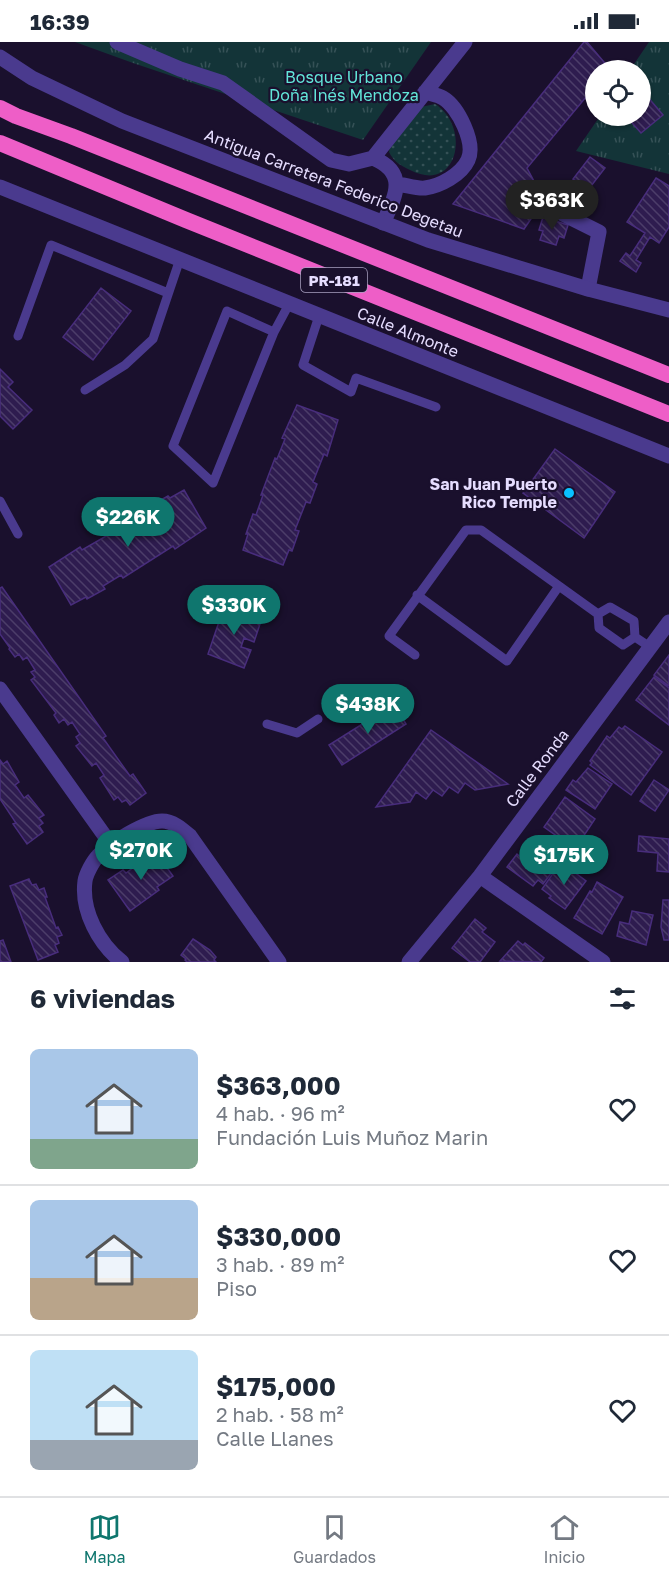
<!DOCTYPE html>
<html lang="es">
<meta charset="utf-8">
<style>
:root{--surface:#fff;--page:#f6f6f7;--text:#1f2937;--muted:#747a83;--line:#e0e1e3;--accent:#0f766e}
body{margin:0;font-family:"Golos Text",sans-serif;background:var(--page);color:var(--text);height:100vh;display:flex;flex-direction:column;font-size:22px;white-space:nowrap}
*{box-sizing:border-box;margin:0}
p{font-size:20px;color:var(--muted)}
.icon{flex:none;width:33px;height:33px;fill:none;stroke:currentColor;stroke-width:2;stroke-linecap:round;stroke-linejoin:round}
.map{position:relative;height:920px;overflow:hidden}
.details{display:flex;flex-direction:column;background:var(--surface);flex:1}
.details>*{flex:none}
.buttons{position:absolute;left:585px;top:18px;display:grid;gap:12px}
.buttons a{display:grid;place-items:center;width:66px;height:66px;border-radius:50%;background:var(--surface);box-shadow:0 2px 4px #0004;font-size:30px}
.price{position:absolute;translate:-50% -51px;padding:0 14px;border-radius:21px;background:var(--accent);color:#fff;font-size:20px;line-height:39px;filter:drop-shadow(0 2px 3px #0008)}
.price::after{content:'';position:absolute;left:50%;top:36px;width:18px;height:14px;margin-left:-9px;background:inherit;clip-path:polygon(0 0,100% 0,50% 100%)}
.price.selected{background:#222;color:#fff}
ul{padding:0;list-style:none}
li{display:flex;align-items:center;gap:18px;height:150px;padding:0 30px}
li+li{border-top:2px solid var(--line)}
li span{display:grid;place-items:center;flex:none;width:168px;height:120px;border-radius:9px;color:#555}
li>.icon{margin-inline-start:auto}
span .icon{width:72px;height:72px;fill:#fffc;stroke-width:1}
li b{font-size:26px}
h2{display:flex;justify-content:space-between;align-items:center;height:72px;padding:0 30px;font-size:26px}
.status{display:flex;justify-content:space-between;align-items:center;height:42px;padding:0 30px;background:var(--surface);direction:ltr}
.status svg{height:16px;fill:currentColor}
.tabs{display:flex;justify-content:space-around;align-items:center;height:84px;border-top:2px solid var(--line);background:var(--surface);font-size:16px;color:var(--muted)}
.tabs a{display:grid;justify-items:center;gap:3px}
.tabs .selected{color:var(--accent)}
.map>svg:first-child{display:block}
.grass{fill:url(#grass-dots)}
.park{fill:url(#park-tufts)}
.building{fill:url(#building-back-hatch);stroke:#482d7c;stroke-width:1.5}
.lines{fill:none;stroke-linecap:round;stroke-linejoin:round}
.service{stroke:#4a3a8e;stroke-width:9}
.minor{stroke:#4a3a8e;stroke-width:15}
.tertiary{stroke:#4a3a8e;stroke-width:15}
.trunk{stroke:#ee5ec7;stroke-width:16}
.poi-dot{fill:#09c1ff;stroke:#1a102d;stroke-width:2}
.labels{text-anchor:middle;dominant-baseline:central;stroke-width:4.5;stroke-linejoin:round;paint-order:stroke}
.shield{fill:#1a102d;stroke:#a9a0c0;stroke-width:1.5}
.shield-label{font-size:15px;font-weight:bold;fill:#e6ddff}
.park-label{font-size:16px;fill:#62e6d9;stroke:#1a102d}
.street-label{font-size:16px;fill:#e6ddff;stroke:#1a102d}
.poi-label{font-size:16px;font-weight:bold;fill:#e6ddff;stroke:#1a102d;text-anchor:end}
</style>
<div class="status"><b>16:39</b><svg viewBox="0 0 49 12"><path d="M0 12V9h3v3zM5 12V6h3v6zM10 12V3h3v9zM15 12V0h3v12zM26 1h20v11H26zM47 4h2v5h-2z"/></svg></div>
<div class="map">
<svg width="669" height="920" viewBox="0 0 669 920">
<defs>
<pattern id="grass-dots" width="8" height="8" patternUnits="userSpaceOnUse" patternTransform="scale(1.5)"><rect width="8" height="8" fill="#133438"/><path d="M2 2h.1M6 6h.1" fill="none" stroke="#355156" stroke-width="1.8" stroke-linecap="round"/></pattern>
<pattern id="park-tufts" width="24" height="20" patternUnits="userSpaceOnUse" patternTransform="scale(1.5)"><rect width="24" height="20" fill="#133438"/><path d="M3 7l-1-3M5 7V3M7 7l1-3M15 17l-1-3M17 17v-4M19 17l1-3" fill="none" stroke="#355156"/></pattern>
<pattern id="building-back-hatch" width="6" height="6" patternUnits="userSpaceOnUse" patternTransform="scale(1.5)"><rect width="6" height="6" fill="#2e1c4f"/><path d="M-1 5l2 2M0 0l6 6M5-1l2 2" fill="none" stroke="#4c3d69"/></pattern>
</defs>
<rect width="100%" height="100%" fill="#1a102d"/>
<path class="grass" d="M435,62C471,84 459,153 410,128C400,123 394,120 389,110L390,104L421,65Z"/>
<path class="park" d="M75,0H431L363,98L133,21Z
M649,0H669V132L576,109L600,74H640V28H630Z"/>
<path class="building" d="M584,0H587L609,26L607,28H596V43L527,126L544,158L524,187L453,162Z
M640,46L663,73L641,91L626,74H640Z
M590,115L605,126L588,148L573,137Z
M656,136L669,144V185L659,201L650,195L636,218L641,221L636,230L620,219L626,211L630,214L645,191L627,180Z
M543,175L568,183L564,196L559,194L556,203L540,198L543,189L539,188Z
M101,246L131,269L93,318L63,295Z
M0,327L13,340L8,345L32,368L13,387L0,374Z
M297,363L338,378L327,414L324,412L313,440L317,442L310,461L306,460L295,488L299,489L292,509L289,508L283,523L243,508L248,492H246L253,472L256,473L263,453H261L275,416L277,417L285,397L282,396Z
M555,407L615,450L584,496L523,451Z
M184,448L206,486L175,507L173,504L123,536L121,533L103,544L105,547L87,557L86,555L71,563L49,525L80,505L82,508L108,493L106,490L124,479L126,483L152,467L150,464L168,454L170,456Z
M2,545L106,694L103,696L130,734L133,732L146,751L130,763L126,758L122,760L118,755L114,758L100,736L104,733L96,721L92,724L76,704L80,701L76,695L80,692L72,680L68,683L64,677L59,681L54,673L56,671L31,638L35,635L31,630L35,628L27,615L23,618L19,612L15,615L9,607L10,606L0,592V546Z
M225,562L262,576L254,600L244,596L241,605L251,608L244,626L208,612Z
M669,613V644L654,633Z
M654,635L669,646V683L636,658Z
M394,662L406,682L342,723L329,703Z
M625,684L662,710L631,753L590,723L592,721L590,719L607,694L610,696L619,685L622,687Z
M431,688L508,742L475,748L465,741L458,751L449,745L442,754L433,748L426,757L416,750L410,760L376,765Z
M0,718L3,722L7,719L19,740L15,743L24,756L28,753L44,773L39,776L43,781L39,784L43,790L27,802L13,782L16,781L0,757Z
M588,726L612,742L595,767L566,748L573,738L576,740Z
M654,738L669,748L655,769L640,759Z
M565,755L595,777L575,807L544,785Z
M639,794L669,797V830L657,829L658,811L638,809Z
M533,805L551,818L555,813L561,818L543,842L538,838L533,844L507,825L517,812L524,818Z
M155,809L173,834L157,845L159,848L130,869L108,838L123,828L126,831Z
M561,820L586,839L565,867L549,856L551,854L542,847Z
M29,837L32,843L36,842L39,848L44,846L47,855H45L56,886L58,885L62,893L57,895L59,901L55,903L58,910L38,918L10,844Z
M597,840L623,855L602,892L574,876L590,849L592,850Z
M663,858H669V898H664L661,885Z
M632,869L653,873L646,903L617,894L620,880L629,882Z
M475,877L486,886L482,890L495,900L480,920H470L452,906Z
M193,897L210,908L216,915L214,918L216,920H187L185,918L186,917L181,913Z
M3,898L11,920H0V899Z
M518,899L523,903L525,901L544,916L541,920L500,919Z"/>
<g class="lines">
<path class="service" d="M319,274L303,323L351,350L356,336L436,365
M274,290L213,441L173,404L227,269L274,290L289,262
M18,294L51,203L168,251
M85,348L125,323L153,297L180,217
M0,459L18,492
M417,553L507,619L559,544
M598,572L610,565L634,579L635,595L650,605
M598,572L599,586L623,603L635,595
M415,613L389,594L466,488H481L598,572
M267,682L297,691L318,677"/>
<path class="minor" d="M117,0L180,27L223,41L331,118L349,122L373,116
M397,142C406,143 417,147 425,146C440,144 461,133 468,118C476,101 458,65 443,56C438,53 431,52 425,50
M0,145L669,414
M551,166L599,190L588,247
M383,181C395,155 409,131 373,116L465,0
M0,647L112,804
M480,834L603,920
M122,920C99,902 81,869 85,839C86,832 93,819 98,814C108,802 146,779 162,779C173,779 182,787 190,794L279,920
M409,920L480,834L669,580"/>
<path class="tertiary" d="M0,15L32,36L122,79L428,198L588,247L669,268"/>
<path class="trunk" d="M0,66L16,74L71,94L669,333
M0,101L186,178L669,372"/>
</g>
<circle class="poi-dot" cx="569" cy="451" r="6"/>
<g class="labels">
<rect class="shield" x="301" y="226" width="66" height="24" rx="4.5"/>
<g class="shield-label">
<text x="334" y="238">PR-181</text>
</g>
<g class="park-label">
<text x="344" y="35">Bosque Urbano<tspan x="344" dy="18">Doña Inés Mendoza</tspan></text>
</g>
<g class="street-label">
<text transform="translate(334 141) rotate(21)">Antigua Carretera Federico Degetau</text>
<text transform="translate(408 290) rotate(22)">Calle Almonte</text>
<text transform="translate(537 726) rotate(-53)">Calle Ronda</text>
</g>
<g class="poi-label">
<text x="557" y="442">San Juan Puerto<tspan x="557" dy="18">Rico Temple</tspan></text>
</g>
</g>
</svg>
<div class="buttons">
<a><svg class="icon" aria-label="locate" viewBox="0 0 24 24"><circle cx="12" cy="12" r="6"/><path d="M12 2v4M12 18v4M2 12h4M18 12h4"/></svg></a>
</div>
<b class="price selected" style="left:552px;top:189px">$363K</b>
<b class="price" style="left:128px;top:506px">$226K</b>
<b class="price" style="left:234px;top:594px">$330K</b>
<b class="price" style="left:368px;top:693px">$438K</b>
<b class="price" style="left:141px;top:839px">$270K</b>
<b class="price" style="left:564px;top:844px">$175K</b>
</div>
<section class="details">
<h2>6 viviendas<svg class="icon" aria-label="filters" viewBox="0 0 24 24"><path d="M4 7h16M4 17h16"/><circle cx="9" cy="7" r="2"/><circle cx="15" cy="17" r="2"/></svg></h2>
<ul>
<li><span style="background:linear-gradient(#a9c7e8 75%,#7fa58c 0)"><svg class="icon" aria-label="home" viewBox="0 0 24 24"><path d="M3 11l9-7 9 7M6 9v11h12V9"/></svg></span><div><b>$363,000</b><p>4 hab. · 96 m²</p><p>Fundación Luis Muñoz Marin</p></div><svg class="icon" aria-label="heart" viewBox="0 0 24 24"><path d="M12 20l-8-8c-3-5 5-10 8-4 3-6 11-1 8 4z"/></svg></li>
<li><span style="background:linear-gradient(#a9c7e8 65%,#b9a48a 0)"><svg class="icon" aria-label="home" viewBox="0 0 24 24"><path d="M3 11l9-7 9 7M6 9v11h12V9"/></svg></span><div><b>$330,000</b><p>3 hab. · 89 m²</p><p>Piso</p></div><svg class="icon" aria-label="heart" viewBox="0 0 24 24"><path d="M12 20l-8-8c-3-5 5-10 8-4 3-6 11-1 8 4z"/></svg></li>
<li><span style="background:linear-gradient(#bfe0f5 75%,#9aa5b1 0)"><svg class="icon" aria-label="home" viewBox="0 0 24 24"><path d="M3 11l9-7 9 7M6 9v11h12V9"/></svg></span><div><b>$175,000</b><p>2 hab. · 58 m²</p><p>Calle Llanes</p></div><svg class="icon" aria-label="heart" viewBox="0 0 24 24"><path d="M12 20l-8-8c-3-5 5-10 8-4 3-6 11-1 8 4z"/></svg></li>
</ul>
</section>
<nav class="tabs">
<a class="selected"><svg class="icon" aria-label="map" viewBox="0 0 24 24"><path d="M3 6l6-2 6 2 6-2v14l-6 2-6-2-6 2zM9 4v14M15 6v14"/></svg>Mapa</a>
<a><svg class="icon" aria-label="saved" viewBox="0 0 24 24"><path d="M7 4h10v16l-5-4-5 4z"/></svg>Guardados</a>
<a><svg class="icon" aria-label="home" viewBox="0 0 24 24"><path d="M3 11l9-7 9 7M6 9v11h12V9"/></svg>Inicio</a>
</nav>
